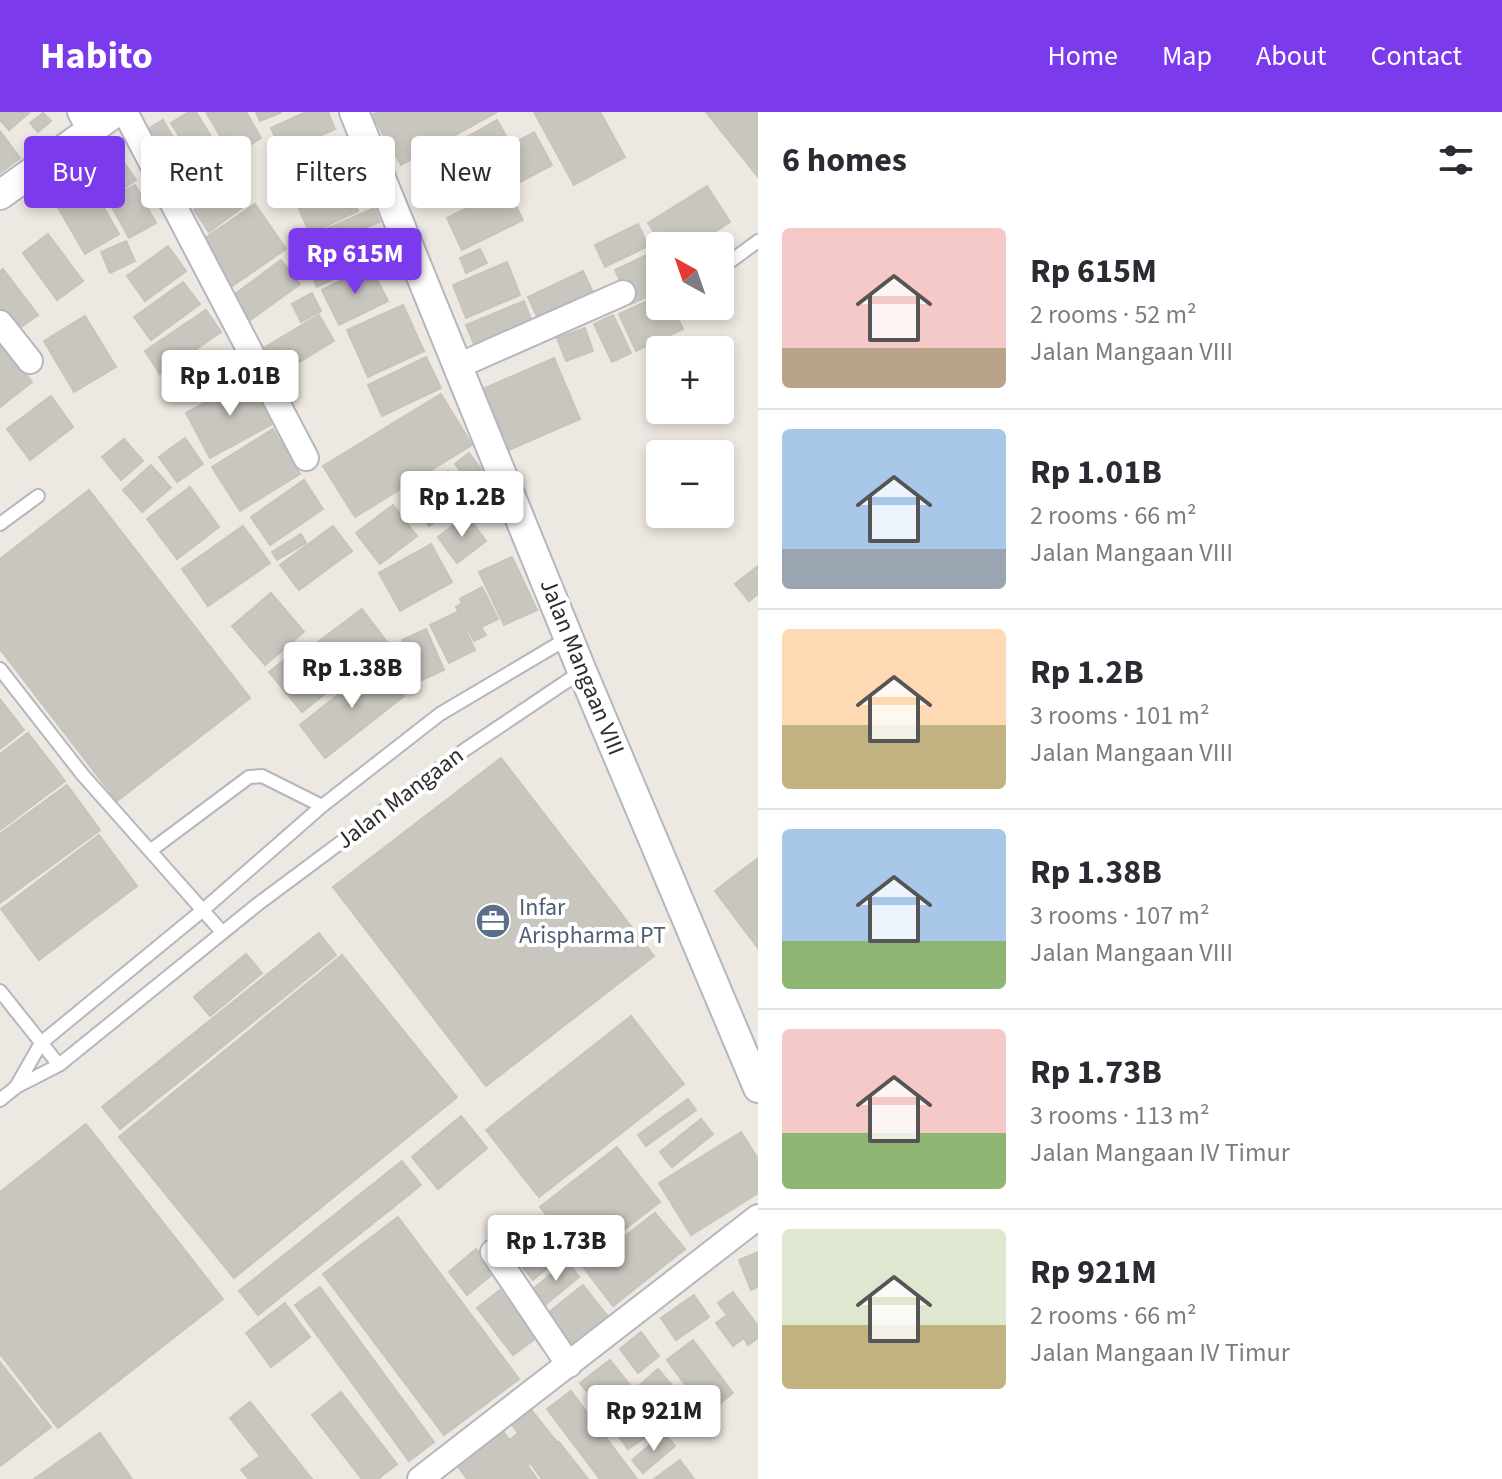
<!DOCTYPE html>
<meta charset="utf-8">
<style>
:root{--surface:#fff;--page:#f2f2f3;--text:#2b2b33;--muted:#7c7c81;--line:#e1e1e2;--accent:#7c3aed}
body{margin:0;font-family:"Source Sans 3",sans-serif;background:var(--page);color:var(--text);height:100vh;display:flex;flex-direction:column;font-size:30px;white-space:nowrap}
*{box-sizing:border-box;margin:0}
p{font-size:26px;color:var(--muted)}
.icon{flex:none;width:44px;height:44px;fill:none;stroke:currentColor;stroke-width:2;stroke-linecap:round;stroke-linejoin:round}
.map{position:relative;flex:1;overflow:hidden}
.sheet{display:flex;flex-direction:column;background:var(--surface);width:744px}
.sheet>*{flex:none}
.banner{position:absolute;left:24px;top:24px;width:614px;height:72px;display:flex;gap:16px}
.needle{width:52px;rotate:320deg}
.buttons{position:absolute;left:646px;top:120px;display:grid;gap:16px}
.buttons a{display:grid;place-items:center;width:88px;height:88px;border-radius:8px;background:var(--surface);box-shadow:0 4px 12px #0003;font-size:40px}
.price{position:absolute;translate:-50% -68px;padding:0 18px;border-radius:8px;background:#fff;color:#222;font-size:26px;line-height:52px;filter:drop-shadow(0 2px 4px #0008)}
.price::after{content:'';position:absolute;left:50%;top:48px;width:24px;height:18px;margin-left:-12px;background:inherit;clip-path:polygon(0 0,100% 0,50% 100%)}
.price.selected{background:var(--accent);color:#fff}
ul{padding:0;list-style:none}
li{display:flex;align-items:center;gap:24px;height:200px;padding:0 24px}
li+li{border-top:2px solid var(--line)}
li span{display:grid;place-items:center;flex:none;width:224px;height:160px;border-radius:8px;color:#555}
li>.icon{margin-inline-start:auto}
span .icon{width:96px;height:96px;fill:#fffc;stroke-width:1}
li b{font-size:34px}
h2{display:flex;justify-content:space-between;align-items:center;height:96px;padding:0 24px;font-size:34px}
.pill{padding:0 28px;border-radius:8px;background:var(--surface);box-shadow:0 4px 12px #0003;font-size:28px;line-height:72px}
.pill.selected{background:var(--accent);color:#fff}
header{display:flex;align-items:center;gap:48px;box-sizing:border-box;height:112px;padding:0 40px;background:var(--accent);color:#fff}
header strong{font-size:38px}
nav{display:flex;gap:44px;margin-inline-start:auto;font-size:28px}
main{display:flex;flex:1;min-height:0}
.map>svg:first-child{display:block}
.building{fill:#c9c6bf;stroke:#c9c4bb;stroke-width:2}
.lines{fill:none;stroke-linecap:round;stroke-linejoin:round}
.service-casing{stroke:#b4b7bf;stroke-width:16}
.minor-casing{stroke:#b4b7bf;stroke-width:28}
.tertiary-casing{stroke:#b4b7bf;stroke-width:32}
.service{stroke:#fff;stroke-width:12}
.minor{stroke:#fff;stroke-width:24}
.tertiary{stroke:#fff;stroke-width:28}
.labels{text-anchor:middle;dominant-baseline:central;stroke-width:8;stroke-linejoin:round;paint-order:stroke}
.street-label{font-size:24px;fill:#2d2d2d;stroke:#fff}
.service-label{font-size:24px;fill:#4e5e75;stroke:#fff;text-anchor:start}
</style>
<header>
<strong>Habito</strong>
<nav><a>Home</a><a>Map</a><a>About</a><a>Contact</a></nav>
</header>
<main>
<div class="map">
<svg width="758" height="1367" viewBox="0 0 758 1367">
<rect width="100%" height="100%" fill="#ede8e1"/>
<path class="building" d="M0,0H30L9,18L0,8Z
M189,0H196L231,57L208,70L171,11Z
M206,0H246L261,26L232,44Z
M256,0H282L260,9Z
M306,0H328L335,17L282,41L271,16Z
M378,0H497L401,53L372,3Z
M534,0H600L625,45L574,73Z
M706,0H758V65Z
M43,1L51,9L38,20L30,11Z
M163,8L204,78L184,90L143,20Z
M497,8L509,29L481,46L488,58L428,92L414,67L426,60L421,51Z
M0,19L20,46L0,61Z
M534,20L552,53L509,76L491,44Z
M345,27L364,71L349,78L358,99L310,122L293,83L337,62L325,35Z
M116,39L136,68L120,79L99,51Z
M83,60L119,122L85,142L49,80Z
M135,73L156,111L129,126L108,88Z
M229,73L244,94L209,120L194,98Z
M707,74L730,110L693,134H663L648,111Z
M507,76L523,108L462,138L447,106Z
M255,92L286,137L232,174L201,129Z
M374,96L380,110L329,130L324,118Z
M638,112L648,134L605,155L595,133Z
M353,119L364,144L330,160L333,167L317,175L303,144Z
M48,122L83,169L57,188L23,141Z
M126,129L135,149L110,161L101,140Z
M168,134L186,159L145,189L127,164Z
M480,137L487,151L466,161L460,146Z
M647,143L660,171V179L631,192L615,158Z
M281,148L300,172L249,209L231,185Z
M507,150L520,183L466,206L453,173Z
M370,154L388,189L339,213L322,178Z
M3,157L38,203L17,218L0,209V159Z
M583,159L596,187L541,213L528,185Z
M183,170L200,192L151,228L134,205Z
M312,181L321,199L301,210L292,192Z
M660,183V194H672L683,217L636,239L619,202Z
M524,189L534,215L477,239L466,213Z
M403,193L424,239L368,265L347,218Z
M206,198L221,220L160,262L145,239Z
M319,203L334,229L278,263L262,237Z
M613,203L631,241L612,250L594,212Z
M85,204L116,255L74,280L44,229Z
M585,216L593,239L566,249L557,226Z
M0,229L32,270L0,295Z
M426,245L441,276L382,304L368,273Z
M554,246L580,307L509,338L483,277Z
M250,266L274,311L210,346L186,301Z
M441,282L472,333L355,405L323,354Z
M51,284L73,315L30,348L7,317Z
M273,317L300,362L240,399L212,355Z
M185,326L203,352L177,370L159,345Z
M124,327L143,349L121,368L102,345Z
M469,341L482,358L468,369L455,352Z
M151,353L171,376L142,400L123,378Z
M448,359L467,386L429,414L409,387Z
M304,368L323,397L270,433L251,405Z
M190,375L219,415L177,447L147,407Z
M89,378L250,586L117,689L0,537V447Z
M393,393L417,424L380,452L356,421Z
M467,403L486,429L457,451L438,425Z
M243,414L270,451L208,494L182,457Z
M333,414L352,439L299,478L280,453Z
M301,422L306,431L277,448L272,440Z
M431,432L452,470L400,499L379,461Z
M512,445L537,498L504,513L479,460Z
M758,454V482L749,489L735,472Z
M482,475L498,507L481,515L486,523L474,529L456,495L462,491L460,487Z
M271,481L304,520L265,553L232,514Z
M362,497L390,534L346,567L318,530Z
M457,500L475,538L449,551L430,513Z
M426,517L444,558L420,569L402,528Z
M304,532L337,572L302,600L269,560Z
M378,551L404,584L325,646L300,613Z
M0,587L24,618L0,637Z
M28,621L65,669L0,718V642Z
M501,646L654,844L486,974L333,775Z
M67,673L100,718L0,791V722Z
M99,723L137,774L39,848L1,797Z
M758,746V836L715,779Z
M319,821L336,843L120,1017L102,995Z
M246,842L262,861L210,904L194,885Z
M342,843L457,985L234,1166L119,1025Z
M631,904L684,972L539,1085L486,1018Z
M688,987L696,998L646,1034L638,1023Z
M461,1004L487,1036L438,1077L412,1045Z
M701,1007L713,1022L672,1055L660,1040Z
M86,1012L223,1187L58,1316L0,1242V1080Z
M741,1020L758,1047V1081L691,1123L659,1071Z
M617,1035L660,1090L583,1149L540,1095Z
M402,1049L421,1073L258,1203L239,1179Z
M655,1101L685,1137L613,1194L584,1156Z
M398,1105L519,1267L444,1323L323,1162Z
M529,1109L559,1146L533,1168L503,1131Z
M476,1137L495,1160L467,1183L449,1160Z
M758,1140V1175L751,1178L739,1148Z
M567,1149L579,1165L546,1192L533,1177Z
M583,1173L610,1207L574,1236L547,1202Z
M320,1175L434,1330L409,1349L295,1193Z
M500,1178L536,1226L513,1243L477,1196Z
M733,1180L758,1214V1226L748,1233L744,1226L733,1234L716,1211L727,1203L718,1191Z
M694,1183L709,1205L676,1228L661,1206Z
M285,1191L310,1225L271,1255L246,1221Z
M641,1220L659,1244L638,1261L620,1237Z
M693,1228L733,1281L719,1292L708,1277L695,1286L667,1248Z
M610,1248L630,1273L600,1296L580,1271Z
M0,1250L51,1315L0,1354Z
M658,1257L690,1295L666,1315L634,1278Z
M571,1279L637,1367H600L547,1297Z
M341,1280L397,1352L378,1367H362L312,1303Z
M636,1284L659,1316L628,1337L606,1306Z
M250,1290L312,1367H249L241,1358L260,1344L230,1306Z
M529,1295L557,1330L529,1352L510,1328L518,1321L510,1310Z
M503,1319L537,1367H467L457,1353Z
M100,1321L132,1367H34Z
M664,1321L675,1334L643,1361L632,1348Z
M559,1330L588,1367H542L531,1352Z
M680,1348L694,1367H654Z"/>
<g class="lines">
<g class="service-casing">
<path id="service" d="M720,157L758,129
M0,412L38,384
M0,557L82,662L222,820
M150,739L249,665L262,664L322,694
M0,879L59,953
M16,975L41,931L203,798L322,694L440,602L568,526
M0,988L16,975L59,953L258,792L466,637L582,559"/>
</g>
<g class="minor-casing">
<path id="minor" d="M80,0L90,19
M125,0L306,346
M0,211L30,249
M458,254L623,181
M493,1140L569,1253
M420,1367L758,1105"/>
</g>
<g class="tertiary-casing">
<path id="tertiary" d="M354,0L582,559L758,976
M0,83L116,0"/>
</g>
<use href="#service" class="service"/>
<use href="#minor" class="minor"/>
<use href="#tertiary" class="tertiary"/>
</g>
<defs>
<g id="office-disc" transform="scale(1.8)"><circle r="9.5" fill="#5c6f8a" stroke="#fff"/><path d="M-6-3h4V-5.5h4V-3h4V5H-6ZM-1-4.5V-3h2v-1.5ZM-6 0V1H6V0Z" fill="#fff"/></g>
</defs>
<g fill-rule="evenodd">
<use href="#office-disc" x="493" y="809"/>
</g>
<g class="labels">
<g class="street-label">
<text transform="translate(582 555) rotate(68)">Jalan Mangaan VIII</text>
<text transform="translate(400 686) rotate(-37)">Jalan Mangaan</text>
</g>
<g class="service-label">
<text x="519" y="795">Infar<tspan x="519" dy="28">Arispharma PT</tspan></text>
</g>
</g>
</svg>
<div class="buttons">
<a><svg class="needle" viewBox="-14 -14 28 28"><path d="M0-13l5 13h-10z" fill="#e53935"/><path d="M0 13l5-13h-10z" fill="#7c7c81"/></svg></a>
<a>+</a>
<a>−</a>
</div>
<b class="price selected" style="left:355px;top:184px">Rp 615M</b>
<b class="price" style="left:230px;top:306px">Rp 1.01B</b>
<b class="price" style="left:462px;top:427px">Rp 1.2B</b>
<b class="price" style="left:352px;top:598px">Rp 1.38B</b>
<b class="price" style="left:556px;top:1171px">Rp 1.73B</b>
<b class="price" style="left:654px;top:1341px">Rp 921M</b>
<div class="banner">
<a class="pill selected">Buy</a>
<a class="pill">Rent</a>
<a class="pill">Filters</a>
<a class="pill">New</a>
</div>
</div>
<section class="sheet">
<h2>6 homes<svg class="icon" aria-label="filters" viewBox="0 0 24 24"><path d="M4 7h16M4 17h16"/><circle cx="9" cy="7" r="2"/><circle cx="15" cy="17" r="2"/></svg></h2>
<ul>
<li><span style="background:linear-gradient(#f6c9c9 75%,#b9a48a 0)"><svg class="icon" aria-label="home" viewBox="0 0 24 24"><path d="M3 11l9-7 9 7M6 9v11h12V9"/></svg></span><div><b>Rp 615M</b><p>2 rooms · 52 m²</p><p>Jalan Mangaan VIII</p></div></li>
<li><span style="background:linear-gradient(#a9c7e8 75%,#9aa5b1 0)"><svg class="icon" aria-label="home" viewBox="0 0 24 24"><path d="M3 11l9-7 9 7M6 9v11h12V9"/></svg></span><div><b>Rp 1.01B</b><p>2 rooms · 66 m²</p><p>Jalan Mangaan VIII</p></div></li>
<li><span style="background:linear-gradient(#ffd9b3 60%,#c2b280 0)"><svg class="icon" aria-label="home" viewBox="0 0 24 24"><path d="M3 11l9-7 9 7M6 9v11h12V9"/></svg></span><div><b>Rp 1.2B</b><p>3 rooms · 101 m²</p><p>Jalan Mangaan VIII</p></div></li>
<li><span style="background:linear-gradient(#a9c7e8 70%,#8fb573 0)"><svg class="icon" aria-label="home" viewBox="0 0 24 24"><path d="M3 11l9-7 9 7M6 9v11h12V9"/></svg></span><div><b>Rp 1.38B</b><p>3 rooms · 107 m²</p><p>Jalan Mangaan VIII</p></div></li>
<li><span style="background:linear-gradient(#f6c9c9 65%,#8fb573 0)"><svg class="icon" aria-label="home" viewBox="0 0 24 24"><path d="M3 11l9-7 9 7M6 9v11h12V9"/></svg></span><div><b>Rp 1.73B</b><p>3 rooms · 113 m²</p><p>Jalan Mangaan IV Timur</p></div></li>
<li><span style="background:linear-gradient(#dfe7d0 60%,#c2b280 0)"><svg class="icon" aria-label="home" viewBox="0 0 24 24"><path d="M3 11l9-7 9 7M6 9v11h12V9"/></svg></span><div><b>Rp 921M</b><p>2 rooms · 66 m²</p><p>Jalan Mangaan IV Timur</p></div></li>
</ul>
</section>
</main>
